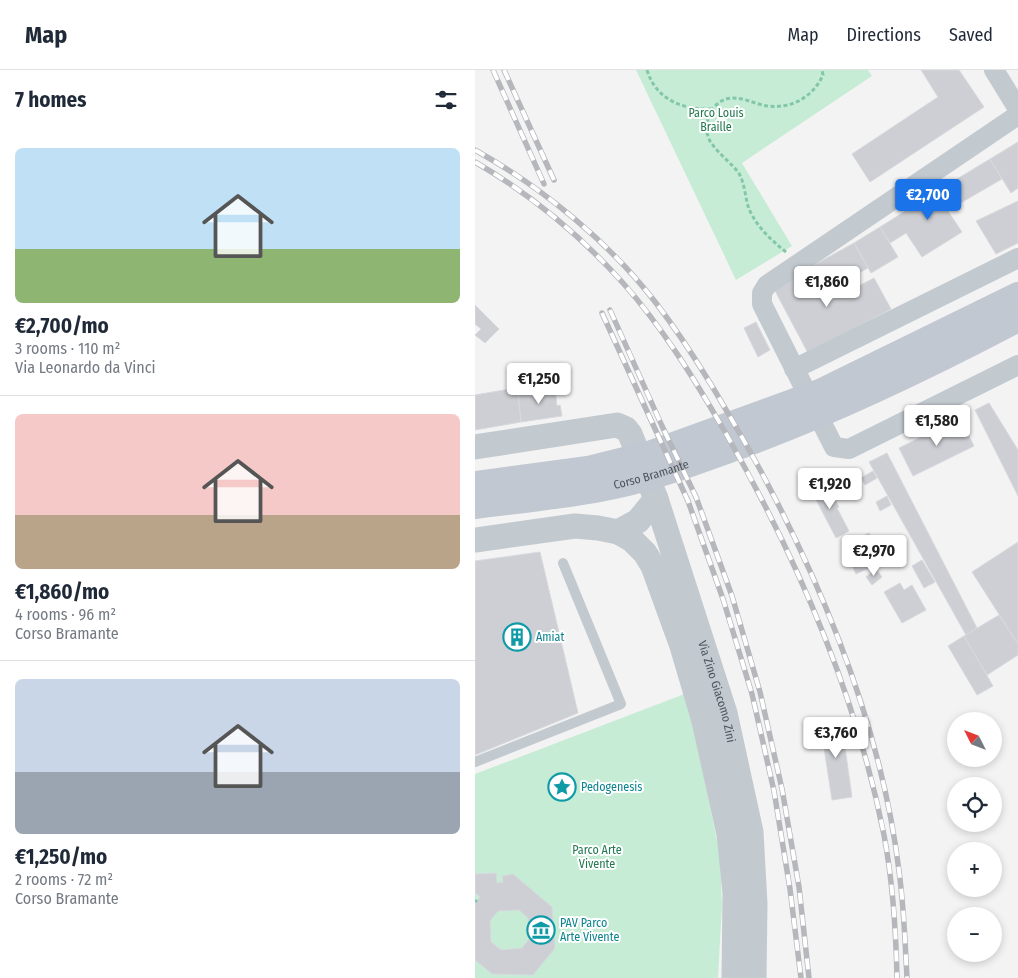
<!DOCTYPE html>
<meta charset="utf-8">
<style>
:root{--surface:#fff;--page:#f6f6f7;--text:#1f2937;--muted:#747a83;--line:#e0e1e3;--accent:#1a73e8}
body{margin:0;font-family:"Fira Sans Condensed",sans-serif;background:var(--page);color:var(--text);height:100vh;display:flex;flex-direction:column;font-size:19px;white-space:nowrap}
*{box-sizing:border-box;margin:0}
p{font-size:16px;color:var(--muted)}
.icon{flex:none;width:28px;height:28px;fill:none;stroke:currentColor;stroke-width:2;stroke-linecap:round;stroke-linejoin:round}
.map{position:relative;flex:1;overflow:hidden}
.drawer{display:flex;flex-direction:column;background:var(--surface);width:475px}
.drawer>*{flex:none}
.needle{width:32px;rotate:312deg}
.tools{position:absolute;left:472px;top:642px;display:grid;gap:10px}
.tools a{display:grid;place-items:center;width:55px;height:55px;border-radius:50%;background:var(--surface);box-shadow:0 2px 8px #0003;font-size:25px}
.price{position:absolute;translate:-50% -42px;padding:0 11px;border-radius:5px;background:#fff;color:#222;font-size:16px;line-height:32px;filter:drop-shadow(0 1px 2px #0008)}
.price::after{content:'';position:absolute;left:50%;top:30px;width:15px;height:11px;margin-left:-8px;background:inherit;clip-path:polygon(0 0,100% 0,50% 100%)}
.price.active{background:var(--accent);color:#fff}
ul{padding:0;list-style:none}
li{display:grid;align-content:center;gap:10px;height:265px;padding:0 15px}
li+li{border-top:1px solid var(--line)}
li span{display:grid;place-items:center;height:155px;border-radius:8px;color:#555}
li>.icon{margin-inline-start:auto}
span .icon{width:90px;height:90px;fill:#fffc;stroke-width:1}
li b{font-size:21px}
h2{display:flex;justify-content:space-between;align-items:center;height:60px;padding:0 15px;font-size:21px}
header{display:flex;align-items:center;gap:30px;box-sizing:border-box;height:70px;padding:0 25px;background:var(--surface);border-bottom:1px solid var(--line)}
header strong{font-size:24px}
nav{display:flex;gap:28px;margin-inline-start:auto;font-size:18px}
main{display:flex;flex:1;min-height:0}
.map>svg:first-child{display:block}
.green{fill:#c7ecd6}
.building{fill:#cdcfd4;stroke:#d7d9dd;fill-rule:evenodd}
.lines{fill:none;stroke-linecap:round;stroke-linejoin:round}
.path{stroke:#82c7a7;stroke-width:3;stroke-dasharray:4 2.5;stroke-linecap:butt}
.service{stroke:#c2c9cf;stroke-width:10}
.minor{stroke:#c2c9cf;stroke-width:20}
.tertiary{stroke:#c2c9cf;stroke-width:25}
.secondary{stroke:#c1c8d1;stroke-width:28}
.rail-casing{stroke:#b5b7bc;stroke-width:5.5}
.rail{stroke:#fff;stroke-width:4;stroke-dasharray:11;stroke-linecap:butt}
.labels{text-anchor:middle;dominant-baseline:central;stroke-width:4;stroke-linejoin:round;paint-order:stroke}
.park-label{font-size:12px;fill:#237950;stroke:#fff}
.street-label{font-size:12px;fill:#4c555e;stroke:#fff}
.culture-label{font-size:12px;fill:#0d838f;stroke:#fff;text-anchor:start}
</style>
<header>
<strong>Map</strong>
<nav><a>Map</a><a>Directions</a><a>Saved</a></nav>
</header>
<main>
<section class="drawer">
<h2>7 homes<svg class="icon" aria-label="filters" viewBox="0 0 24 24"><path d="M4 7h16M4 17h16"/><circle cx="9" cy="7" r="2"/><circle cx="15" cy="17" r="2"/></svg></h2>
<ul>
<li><span style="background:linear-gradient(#bfe0f5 65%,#8fb573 0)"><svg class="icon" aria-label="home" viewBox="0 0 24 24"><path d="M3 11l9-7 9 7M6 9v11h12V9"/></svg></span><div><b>€2,700/mo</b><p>3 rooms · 110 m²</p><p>Via Leonardo da Vinci</p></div></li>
<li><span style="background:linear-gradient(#f6c9c9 65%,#b9a48a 0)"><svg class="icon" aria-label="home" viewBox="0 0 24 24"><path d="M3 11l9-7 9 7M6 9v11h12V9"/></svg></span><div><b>€1,860/mo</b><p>4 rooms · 96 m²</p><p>Corso Bramante</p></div></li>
<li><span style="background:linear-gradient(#c9d6e8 60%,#9aa5b1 0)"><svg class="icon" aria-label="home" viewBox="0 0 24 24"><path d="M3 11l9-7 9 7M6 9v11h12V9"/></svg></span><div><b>€1,250/mo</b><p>2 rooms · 72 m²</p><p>Corso Bramante</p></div></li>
</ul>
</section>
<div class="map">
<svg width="543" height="908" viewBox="0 0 543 908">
<rect width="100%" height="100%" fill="#f4f3f3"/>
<path class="green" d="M161,0H393L397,6L267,93L317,176L261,210Z
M212,623L245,785L247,835L243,908H0V704Z"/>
<path class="building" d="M446,0H484L509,37L395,112L377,84L463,27Z
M543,72V118L536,123L515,89Z
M515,89L527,109L489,131L477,112Z
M477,112L489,131L473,141L487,162L447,187L431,163L415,173L405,157Z
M543,131V173L521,184L501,151Z
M405,157L423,187L396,203L379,173Z
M379,173L393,198L353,220L339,195Z
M339,195L357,230L399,208L416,239L333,283L298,217Z
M0,235L24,259L10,273L0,265L6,259L0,254Z
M281,252L295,280L283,287L269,258Z
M80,318L82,336L85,335L87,346L46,352L43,323Z
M35,319L43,323L46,352L0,360V325Z
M514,333L543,380V426L500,340Z
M485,348L499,376L438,406L424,378Z
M412,383L502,558L491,565L394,392Z
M398,401L402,408L390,415L386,408Z
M350,413L364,437L362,438L374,461L361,468L336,420Z
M412,426L416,435L405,441L401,432Z
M394,463L407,492L381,504L368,476Z
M543,472V574L497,502Z
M65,482L103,643L0,685V491Z
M447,490L460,512L449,518L437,496Z
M401,499L407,507L397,515L391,507Z
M425,513L429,520L437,515L451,540L427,553L409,522Z
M524,545L543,574V585L512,605L489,566Z
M489,566L518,616L502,625L473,576Z
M366,649L377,727L357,730L345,652Z
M21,803L22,813L28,812L27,806L38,804L77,837L80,878L58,905L17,904L0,890V833L5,827L0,823V804ZM44,840L53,848L54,869L47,878L26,880L16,872L15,851L23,841Z"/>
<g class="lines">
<path class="path" d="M172,0C181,30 208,40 237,39
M311,182C296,170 282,157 274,139C270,128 270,112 263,102C255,92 244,84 237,74C226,60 233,35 251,29C264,25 279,34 292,36C317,39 338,27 348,5L347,0
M0,830L2,832"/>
<path class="service" d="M0,692L146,634L88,493"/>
<path class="minor" d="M519,0L543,39
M543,45L292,215L287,223V234L359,377L374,379L543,295
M319,299L543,188"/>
<g class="tertiary">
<path id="s1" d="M0,377L142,355L151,359L155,364L181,429L250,643L276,762L280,834L279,908"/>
<path d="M143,462L163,451L181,429"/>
<path d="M0,470L100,456L123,458L143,462L157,470L170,483L178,496L207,576L229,651L254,764L260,823L259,908"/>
</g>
<g class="secondary">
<path d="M0,415L113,400L177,384L345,323L543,226"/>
<path id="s2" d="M0,435C46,429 93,425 139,415C182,406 223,390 265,375C361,340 452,296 543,248"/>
</g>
<g class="rail-casing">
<path id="rail" d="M18,0L69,114
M29,0L79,110
M0,80C68,118 134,172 181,233C220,284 251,339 282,394C349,518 407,661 424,801C429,837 430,872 432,908
M0,92C55,124 105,165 148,213C188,258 220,310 250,362C321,486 381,624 409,765C418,813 421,860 422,908
M135,240L187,356L221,427L257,526L285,622L307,719L324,817L334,908
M127,243L213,431L248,529L277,624L299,721L315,819L326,908"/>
</g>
<use href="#rail" class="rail"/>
</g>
<defs>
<g id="building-ring" transform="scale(1.4375)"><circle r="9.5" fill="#fff" stroke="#0f9aa8" stroke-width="1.5"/><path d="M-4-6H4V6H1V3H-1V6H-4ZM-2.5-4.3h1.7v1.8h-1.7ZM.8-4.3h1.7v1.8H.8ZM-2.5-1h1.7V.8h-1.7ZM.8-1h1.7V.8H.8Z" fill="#0f9aa8"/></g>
<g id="sight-ring" transform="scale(1.4375)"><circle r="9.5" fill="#fff" stroke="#0f9aa8" stroke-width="1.5"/><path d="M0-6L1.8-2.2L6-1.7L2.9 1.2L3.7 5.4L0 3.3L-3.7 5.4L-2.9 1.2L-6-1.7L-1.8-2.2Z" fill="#0f9aa8"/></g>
<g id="museum-ring" transform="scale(1.4375)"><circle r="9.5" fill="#fff" stroke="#0f9aa8" stroke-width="1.5"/><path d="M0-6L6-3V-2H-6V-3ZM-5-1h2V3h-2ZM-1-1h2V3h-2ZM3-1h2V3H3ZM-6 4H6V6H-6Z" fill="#0f9aa8"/></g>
</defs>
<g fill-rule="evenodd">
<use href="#building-ring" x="42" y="567"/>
<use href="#sight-ring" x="87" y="717"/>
<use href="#museum-ring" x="66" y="860"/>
</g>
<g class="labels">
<g class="park-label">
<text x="241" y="43">Parco Louis<tspan x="241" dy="14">Braille</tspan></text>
<text x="122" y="780">Parco Arte<tspan x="122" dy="14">Vivente</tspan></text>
</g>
<g class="street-label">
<text stroke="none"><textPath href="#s2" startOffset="179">Corso Bramante</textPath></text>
<text stroke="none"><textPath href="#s1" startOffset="432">Via Zino Giacomo Zini</textPath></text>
</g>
<g class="culture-label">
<text x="61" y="567">Amiat</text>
<text x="106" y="717">Pedogenesis</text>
<text x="85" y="853">PAV Parco<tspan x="85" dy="14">Arte Vivente</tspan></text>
</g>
</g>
</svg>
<div class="tools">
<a><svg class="needle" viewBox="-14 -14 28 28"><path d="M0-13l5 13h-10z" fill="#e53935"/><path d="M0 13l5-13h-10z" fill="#747a83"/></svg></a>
<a><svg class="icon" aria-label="locate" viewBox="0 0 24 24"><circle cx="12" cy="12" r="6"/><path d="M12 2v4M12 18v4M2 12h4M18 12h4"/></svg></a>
<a>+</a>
<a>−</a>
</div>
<b class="price active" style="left:453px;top:151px">€2,700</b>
<b class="price" style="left:352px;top:238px">€1,860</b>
<b class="price" style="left:64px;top:335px">€1,250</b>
<b class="price" style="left:462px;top:377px">€1,580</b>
<b class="price" style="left:355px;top:440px">€1,920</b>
<b class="price" style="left:399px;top:507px">€2,970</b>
<b class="price" style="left:361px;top:689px">€3,760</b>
</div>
</main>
